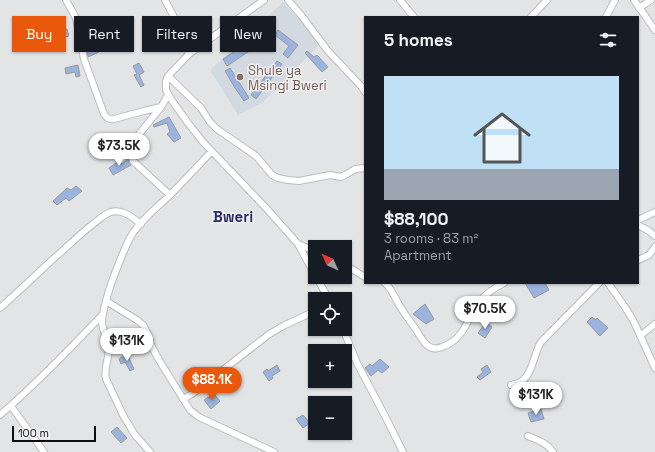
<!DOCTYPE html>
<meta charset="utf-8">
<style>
:root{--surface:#171b24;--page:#20242c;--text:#f1f3f6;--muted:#9ea1a6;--accent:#ea580c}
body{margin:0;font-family:"Space Grotesk",sans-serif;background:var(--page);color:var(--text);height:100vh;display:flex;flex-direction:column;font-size:15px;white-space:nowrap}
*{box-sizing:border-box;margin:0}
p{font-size:13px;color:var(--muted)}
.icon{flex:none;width:22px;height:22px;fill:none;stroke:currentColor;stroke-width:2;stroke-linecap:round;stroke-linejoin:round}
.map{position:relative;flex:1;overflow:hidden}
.details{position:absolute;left:364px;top:16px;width:275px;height:268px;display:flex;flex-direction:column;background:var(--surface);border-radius:0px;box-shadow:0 1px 3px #0004}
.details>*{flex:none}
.top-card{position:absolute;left:12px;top:16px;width:292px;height:36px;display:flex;gap:8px}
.needle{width:26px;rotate:315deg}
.buttons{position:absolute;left:308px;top:240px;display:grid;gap:8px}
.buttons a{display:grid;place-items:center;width:44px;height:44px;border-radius:0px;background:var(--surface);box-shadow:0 1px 3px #0004;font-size:20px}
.scale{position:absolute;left:12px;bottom:10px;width:84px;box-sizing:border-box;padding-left:4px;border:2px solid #0d0d0e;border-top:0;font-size:11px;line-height:14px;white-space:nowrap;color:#0d0d0e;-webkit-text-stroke:3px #f0f1f3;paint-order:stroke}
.price{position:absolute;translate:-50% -34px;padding:0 9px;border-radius:14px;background:#fff;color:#222;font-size:13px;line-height:26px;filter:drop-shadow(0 1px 2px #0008)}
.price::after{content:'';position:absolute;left:50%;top:24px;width:12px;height:9px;margin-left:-6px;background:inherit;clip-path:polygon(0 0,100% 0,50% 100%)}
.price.active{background:var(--accent);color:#fff}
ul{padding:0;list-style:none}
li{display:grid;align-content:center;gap:8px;height:212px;padding:0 20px}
li span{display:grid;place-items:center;height:124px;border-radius:0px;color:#555}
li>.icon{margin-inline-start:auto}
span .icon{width:72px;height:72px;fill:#fffc;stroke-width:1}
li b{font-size:17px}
h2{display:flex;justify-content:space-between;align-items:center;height:48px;padding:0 20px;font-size:17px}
.chip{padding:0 14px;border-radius:0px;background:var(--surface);box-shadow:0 1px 3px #0004;font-size:14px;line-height:36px}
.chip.active{background:var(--accent);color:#fff}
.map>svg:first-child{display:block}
.built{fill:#d3d9e1}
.building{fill:#9ab4df;stroke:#999a9c}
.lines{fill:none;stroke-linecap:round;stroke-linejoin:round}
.street-casing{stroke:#bbbcbe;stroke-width:8}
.street{stroke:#fff;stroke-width:6}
.education-dot{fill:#8d6e63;stroke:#f0f1f3;stroke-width:1.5}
.labels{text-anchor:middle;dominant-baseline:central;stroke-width:3;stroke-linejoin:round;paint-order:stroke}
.education-label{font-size:13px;fill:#785e54;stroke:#f0f1f3;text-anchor:start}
.quarter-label{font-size:15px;font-weight:bold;fill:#2c2d68;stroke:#f0f1f3}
</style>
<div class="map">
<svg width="655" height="452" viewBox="0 0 655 452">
<rect width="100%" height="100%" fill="#e3e4e6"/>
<path class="built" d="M283,2L321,43L262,103L238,115L210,70Z"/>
<path class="building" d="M67,29L69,36L59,39L57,31Z
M278,30L298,45L288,58L283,54L289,46L275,35Z
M100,35L107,47L97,53L88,57L86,43Z
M252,40L257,46L227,66L223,59Z
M307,51L314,57L317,55L328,67L322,72L305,53Z
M277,61L282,64L256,99L251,95Z
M139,63L144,72L139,75L144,85L141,87L134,75L137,74L133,66Z
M78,65L80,76L76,77L75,72L66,74L65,68Z
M230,68L249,98L244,101L235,88L225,71Z
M169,117L181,138L174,142L167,134L170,132L167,123L154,127L153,125Z
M128,159L131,165L113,175L109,168L119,161L122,164Z
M76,186L82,191L69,201L66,198L57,205L53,201L67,188L71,190Z
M525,283H545L549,290L534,298Z
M425,304L434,319L426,324L413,314Z
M592,317L596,320L597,318L608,328L600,336L587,322Z
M486,322L492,327L485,338L478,333Z
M127,354L134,369L130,371L125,362L121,364L119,359Z
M380,359L389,367L382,373L378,370L371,376L365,368L370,364L372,366Z
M277,365L280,371L272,376L273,378L269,381L263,372L267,369L268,371Z
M487,365L491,372L480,380L477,377L483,372L481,369Z
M214,394L220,401L211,409L204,400L208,397V398Z
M541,409L544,419L531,422L528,413Z
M303,415L310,423L303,428L296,419Z
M117,427L127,438L121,443L111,432Z"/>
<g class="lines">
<g class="street-casing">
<path id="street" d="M66,0L76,18L84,59L104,114C107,118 109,120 114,119L144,111L161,107
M165,0L186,40L189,54
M264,0L189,54L168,76L166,81V90L171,99L188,123L203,142L267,209L298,244L315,275
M288,0L301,15L328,51L361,86L365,92
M400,0L414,17
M634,0L655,30
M639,8L651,0
M531,17L547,0
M606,17L615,0
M168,76L201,108L210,122L217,129L256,156L272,175L278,178L288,180L299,181L330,175L341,177L347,174L355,169L365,168
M168,95L161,107L136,138L132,145L131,153L133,161L170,195
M638,220L655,212
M638,225L649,231L655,236
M298,244L315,251
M638,260L649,255L655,247
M345,265L365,277
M316,277L329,299
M385,283C391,288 393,294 397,301C402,311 410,321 417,331C420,336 423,342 428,346C432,349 437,349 442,347C465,339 467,318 480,301C486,294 496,287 504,283
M608,283L625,307L634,322L655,368
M106,301L137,320L143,325L147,332L151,345L159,360L190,410L199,417L274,452
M0,308C18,292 35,276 52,260C66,248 79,235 93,224C99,220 104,214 111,212C123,209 132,217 141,224
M343,329L357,363L386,418L403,452
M640,336L655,324
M511,385C515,384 520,383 523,380C533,372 534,353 541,342L599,283
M183,399L192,394L268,335L283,326L315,311
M11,406L44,452
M0,415C36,384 70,349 103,314
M528,436C538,440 547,443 553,452
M150,452L135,435L124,417L106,379C103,368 110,357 109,346C108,338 102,331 102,322C102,312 108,294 111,284C117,268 123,251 131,236C140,221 156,208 169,196C183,182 197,167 211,152"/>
</g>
<use href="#street" class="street"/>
</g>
<circle class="education-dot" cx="240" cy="77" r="4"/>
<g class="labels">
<g class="education-label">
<text x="248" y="70">Shule ya<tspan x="248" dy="15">Msingi Bweri</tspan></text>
</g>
<g class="quarter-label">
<text x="233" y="216">Bweri</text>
</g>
</g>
</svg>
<div class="buttons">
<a><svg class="needle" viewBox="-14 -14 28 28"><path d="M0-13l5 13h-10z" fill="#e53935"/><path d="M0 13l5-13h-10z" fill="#9ea1a6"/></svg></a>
<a><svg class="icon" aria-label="locate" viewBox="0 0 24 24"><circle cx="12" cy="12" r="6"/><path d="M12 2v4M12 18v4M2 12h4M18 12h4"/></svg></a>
<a>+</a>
<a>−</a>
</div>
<div class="scale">100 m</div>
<b class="price" style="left:119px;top:167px">$73.5K</b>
<b class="price" style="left:485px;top:330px">$70.5K</b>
<b class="price" style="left:127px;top:362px">$131K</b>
<b class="price active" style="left:212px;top:401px">$88.1K</b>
<b class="price" style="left:536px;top:416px">$131K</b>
<div class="top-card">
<a class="chip active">Buy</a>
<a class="chip">Rent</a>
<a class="chip">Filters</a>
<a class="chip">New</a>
</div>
<section class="details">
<h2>5 homes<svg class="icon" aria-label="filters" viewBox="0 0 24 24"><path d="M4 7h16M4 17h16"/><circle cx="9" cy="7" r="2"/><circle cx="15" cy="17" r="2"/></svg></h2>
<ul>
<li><span style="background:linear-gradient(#bfe0f5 75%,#9aa5b1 0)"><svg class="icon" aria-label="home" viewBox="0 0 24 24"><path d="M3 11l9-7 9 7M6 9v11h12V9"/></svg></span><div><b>$88,100</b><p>3 rooms · 83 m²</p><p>Apartment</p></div></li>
</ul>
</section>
</div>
